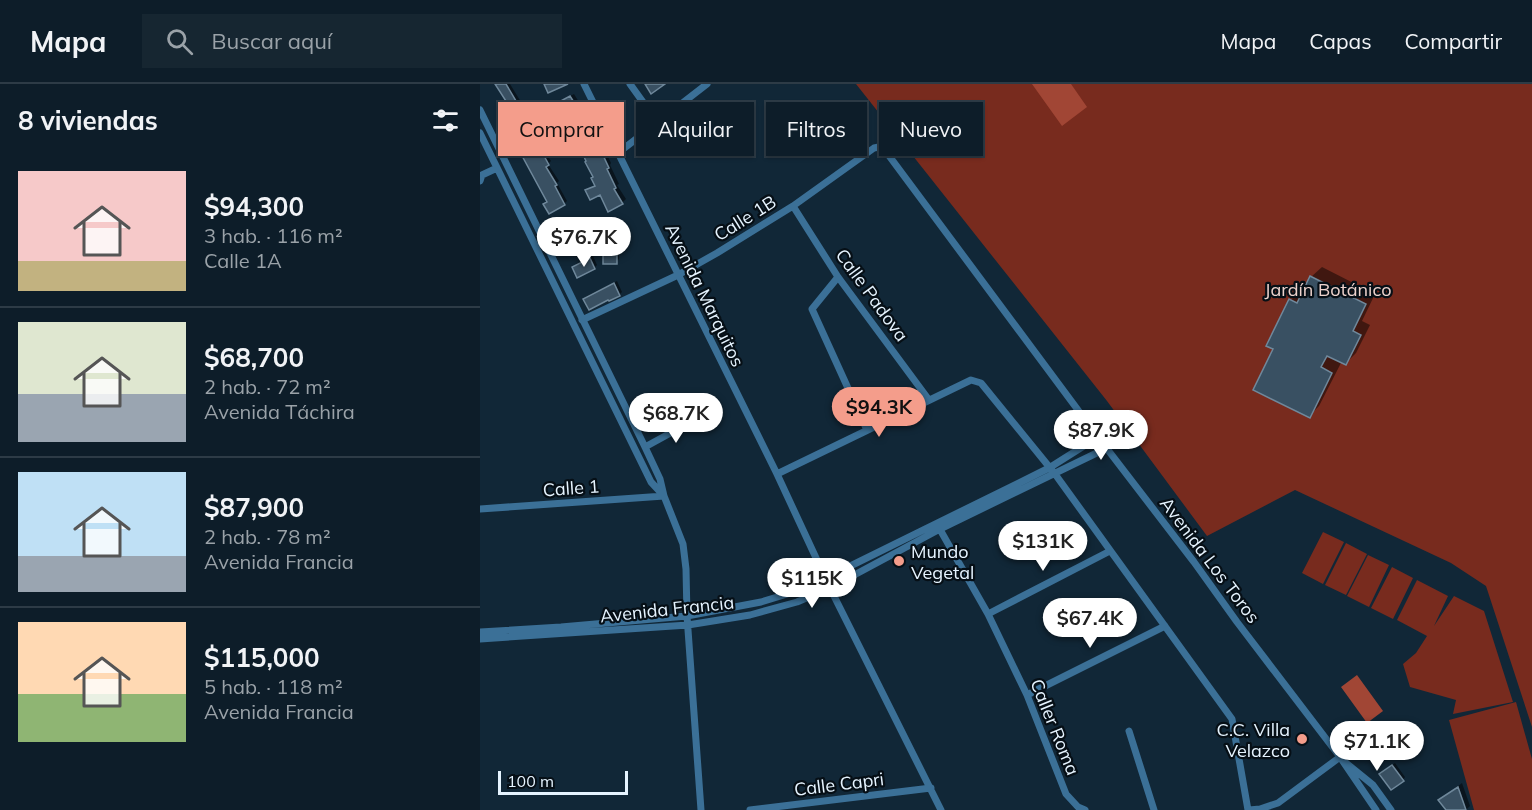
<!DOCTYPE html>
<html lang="es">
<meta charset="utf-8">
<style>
:root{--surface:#0d1d29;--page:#162631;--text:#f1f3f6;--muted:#9aa2a8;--line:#2d3b46;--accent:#f49d8b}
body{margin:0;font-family:Mulish,sans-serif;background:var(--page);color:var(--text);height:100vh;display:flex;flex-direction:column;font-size:22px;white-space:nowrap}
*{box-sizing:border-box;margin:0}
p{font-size:20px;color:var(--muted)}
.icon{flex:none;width:33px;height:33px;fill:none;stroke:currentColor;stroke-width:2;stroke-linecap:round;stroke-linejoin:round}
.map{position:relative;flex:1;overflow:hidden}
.sheet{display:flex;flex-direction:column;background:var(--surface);width:480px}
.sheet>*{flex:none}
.guide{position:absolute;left:18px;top:18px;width:570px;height:54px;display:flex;gap:12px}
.scale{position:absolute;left:18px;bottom:15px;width:130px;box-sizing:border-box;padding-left:6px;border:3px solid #e6f4ff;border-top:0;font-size:16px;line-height:21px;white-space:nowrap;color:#e6f4ff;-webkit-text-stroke:4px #060f16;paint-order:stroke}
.price{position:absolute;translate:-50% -51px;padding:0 14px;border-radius:21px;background:#fff;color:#222;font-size:20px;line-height:39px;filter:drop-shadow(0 2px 3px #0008)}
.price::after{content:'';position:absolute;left:50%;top:36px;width:18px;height:14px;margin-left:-9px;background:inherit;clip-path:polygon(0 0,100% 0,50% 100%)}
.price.on{background:var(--accent);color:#111}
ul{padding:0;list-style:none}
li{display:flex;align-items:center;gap:18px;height:150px;padding:0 18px}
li+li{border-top:2px solid var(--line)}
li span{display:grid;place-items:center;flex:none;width:168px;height:120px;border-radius:0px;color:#555}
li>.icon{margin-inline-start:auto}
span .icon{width:72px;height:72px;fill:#fffc;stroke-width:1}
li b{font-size:26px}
h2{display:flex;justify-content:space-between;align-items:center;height:72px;padding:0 18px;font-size:26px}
.pill{padding:0 21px;border-radius:0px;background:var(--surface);box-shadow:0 2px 4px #0004,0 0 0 2px var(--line);font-size:21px;line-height:54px}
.pill.on{background:var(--accent);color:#111}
header{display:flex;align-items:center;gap:36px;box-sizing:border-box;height:84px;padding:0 30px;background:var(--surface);border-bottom:2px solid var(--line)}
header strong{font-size:28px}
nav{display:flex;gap:33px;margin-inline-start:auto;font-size:21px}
.search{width:420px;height:54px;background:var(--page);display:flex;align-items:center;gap:15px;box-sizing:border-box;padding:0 21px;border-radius:0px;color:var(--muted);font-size:22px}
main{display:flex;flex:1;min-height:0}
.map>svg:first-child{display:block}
.green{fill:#782b1e}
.water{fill:#a14635}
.shadow{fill:#0007}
.building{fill:#395062;stroke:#6f889b;stroke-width:1.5}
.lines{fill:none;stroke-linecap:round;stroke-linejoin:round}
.street{stroke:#3b7097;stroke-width:7}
.poi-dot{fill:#f49d8b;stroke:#060f16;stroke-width:2}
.labels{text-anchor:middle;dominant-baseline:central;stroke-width:4.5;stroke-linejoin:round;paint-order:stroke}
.street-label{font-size:18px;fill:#e6f4ff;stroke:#060f16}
.park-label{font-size:18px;fill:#edd2cc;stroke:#060f16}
.poi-label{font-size:18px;fill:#e6f4ff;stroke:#060f16;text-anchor:start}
</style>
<header>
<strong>Mapa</strong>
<div class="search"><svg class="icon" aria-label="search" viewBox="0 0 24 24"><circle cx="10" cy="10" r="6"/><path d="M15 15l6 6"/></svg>Buscar aquí</div>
<nav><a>Mapa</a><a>Capas</a><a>Compartir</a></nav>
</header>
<main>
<section class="sheet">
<h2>8 viviendas<svg class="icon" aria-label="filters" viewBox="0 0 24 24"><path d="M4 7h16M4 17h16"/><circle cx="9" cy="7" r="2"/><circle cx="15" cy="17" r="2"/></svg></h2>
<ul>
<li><span style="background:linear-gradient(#f6c9c9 75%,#c2b280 0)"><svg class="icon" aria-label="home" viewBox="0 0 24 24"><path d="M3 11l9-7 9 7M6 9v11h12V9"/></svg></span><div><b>$94,300</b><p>3 hab. · 116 m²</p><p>Calle 1A</p></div></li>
<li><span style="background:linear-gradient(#dfe7d0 60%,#9aa5b1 0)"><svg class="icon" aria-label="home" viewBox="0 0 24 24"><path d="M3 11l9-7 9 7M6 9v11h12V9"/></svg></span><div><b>$68,700</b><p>2 hab. · 72 m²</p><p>Avenida Táchira</p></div></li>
<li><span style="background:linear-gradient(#bfe0f5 70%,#9aa5b1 0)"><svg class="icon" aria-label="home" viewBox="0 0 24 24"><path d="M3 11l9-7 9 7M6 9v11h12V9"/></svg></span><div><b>$87,900</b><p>2 hab. · 78 m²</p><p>Avenida Francia</p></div></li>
<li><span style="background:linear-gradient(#ffd9b3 60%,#8fb573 0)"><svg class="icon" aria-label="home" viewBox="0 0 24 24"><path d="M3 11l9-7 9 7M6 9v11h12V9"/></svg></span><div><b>$115,000</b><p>5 hab. · 118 m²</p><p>Avenida Francia</p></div></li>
</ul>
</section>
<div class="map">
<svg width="1052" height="726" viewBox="0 0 1052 726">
<rect width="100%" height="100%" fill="#112737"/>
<path class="green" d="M376,0H1052V643L1006,502L971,479L815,406L727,452L627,317Z
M843,448L864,458L843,500L822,489Z
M866,459L887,470L866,511L845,501Z
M888,471L909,481L889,523L867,512Z
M912,483L933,494L913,535L891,524Z
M937,496L968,512L954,542L974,512L1004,527L1033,618L973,630L976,616L930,603L923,580L936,569L947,552L917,536Z
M1036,618L1052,675V726H994L969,636Z"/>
<path class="water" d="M552,0H591L607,23L582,42Z
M877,591L903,627L887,639L861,603Z"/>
<path class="shadow" d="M17,0H30L41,18L39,19L49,39L48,40L63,70L66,69L71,77L68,80L79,97L77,99L87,117L84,120H65L68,117L28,38V16Z
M94,10L102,23L114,49L116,48L131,79L130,81L139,100L137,101L146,115L142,119L129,126L121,109L107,107L116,101L114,93L93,46L86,38L80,36L83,33L80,17Z
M128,165H139V175L136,178L125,168Z
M113,172L117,181L114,184L94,183L96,180Z
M842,183L895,210L882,237L890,241L876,269L866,279L862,277L839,322L829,332L795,265L811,216L821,206L824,208L831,193Z
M137,197L142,208L140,210L129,215H104L107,212Z
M915,679L925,693L923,696L904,687Z
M982,699L990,722L986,726H968L960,716Z"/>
<path class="building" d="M15,0H26L39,22L37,23L60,72L63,70L69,81L66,83L77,101L75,102L85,121L69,130L63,120L67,118L41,70L39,71L24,41L27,39L17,23L26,17Z
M64,0H88L68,9Z
M165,0H185L171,10Z
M90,12L99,26L110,51L113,50L129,84L127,85L136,104L134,105L143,120L128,128L120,111L110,116L105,106L115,102L111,94L113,93L105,78L106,77L92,48L89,49L85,40L81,42L78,35L82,34L75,20Z
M123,168H137V180H123Z
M110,174L115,185L97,194L92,183Z
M830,192L886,220L873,247L881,251L866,281L847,272L841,283L852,289L830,334L773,306L793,265L786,262L809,215L817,219Z
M134,199L140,212L129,217L128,216L109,226L103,215Z
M912,681L924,697L911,706L899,690Z
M978,703L986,726H966L958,716Z"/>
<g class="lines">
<path class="street" d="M104,0L297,390L350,504L461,726
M150,0L178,39
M0,26L165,363L180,395L184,412L171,398L0,49
M138,69L227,0
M0,97L2,91L17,84
M313,122L358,193L449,316
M358,193L332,225L387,346
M102,236L198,191L237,169L313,122L394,64L399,63L404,65L618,353L714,478L757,538L860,673L896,726
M165,363L205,341
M297,390L491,296L501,299L575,390L752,635L768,726
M0,425L184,412L203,460L206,485L207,532L221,726
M458,442L508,530L547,611L586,710L598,723L605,726
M508,530L630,467
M0,548L81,543L207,532L281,518L317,507L346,494L569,384L618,353
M0,555L208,541L270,531L317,518L350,504L460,445L627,364
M547,611L685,542
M649,647L674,726
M866,679L893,701L911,726
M270,726L451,704
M769,726L780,725L798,719L860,673"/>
</g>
<g class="poi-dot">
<circle cx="419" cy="477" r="6"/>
<circle cx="822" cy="655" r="6"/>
</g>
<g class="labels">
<g class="street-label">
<text transform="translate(265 134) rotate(-32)">Calle 1B</text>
<text transform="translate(225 211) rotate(64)">Avenida Marquitos</text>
<text transform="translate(392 211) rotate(54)">Calle Padova</text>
<text transform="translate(91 404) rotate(-4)">Calle 1</text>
<text transform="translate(730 476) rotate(53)">Avenida Los Toros</text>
<text transform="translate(187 525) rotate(-6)">Avenida Francia</text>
<text transform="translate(575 643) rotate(68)">Caller Roma</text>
<text transform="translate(359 700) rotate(-7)">Calle Capri</text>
</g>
<g class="park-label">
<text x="848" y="205">Jardín Botánico</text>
</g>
<g class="poi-label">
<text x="431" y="467">Mundo<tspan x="431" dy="21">Vegetal</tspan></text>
<text x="810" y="645" text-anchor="end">C.C. Villa<tspan x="810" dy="21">Velazco</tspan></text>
</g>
</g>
</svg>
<div class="scale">100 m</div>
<b class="price" style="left:104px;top:184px">$76.7K</b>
<b class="price on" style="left:399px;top:354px">$94.3K</b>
<b class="price" style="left:196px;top:360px">$68.7K</b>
<b class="price" style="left:621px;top:377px">$87.9K</b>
<b class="price" style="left:563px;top:488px">$131K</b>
<b class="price" style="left:332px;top:525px">$115K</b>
<b class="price" style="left:610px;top:565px">$67.4K</b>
<b class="price" style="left:897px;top:688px">$71.1K</b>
<div class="guide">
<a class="pill on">Comprar</a>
<a class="pill">Alquilar</a>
<a class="pill">Filtros</a>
<a class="pill">Nuevo</a>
</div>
</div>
</main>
